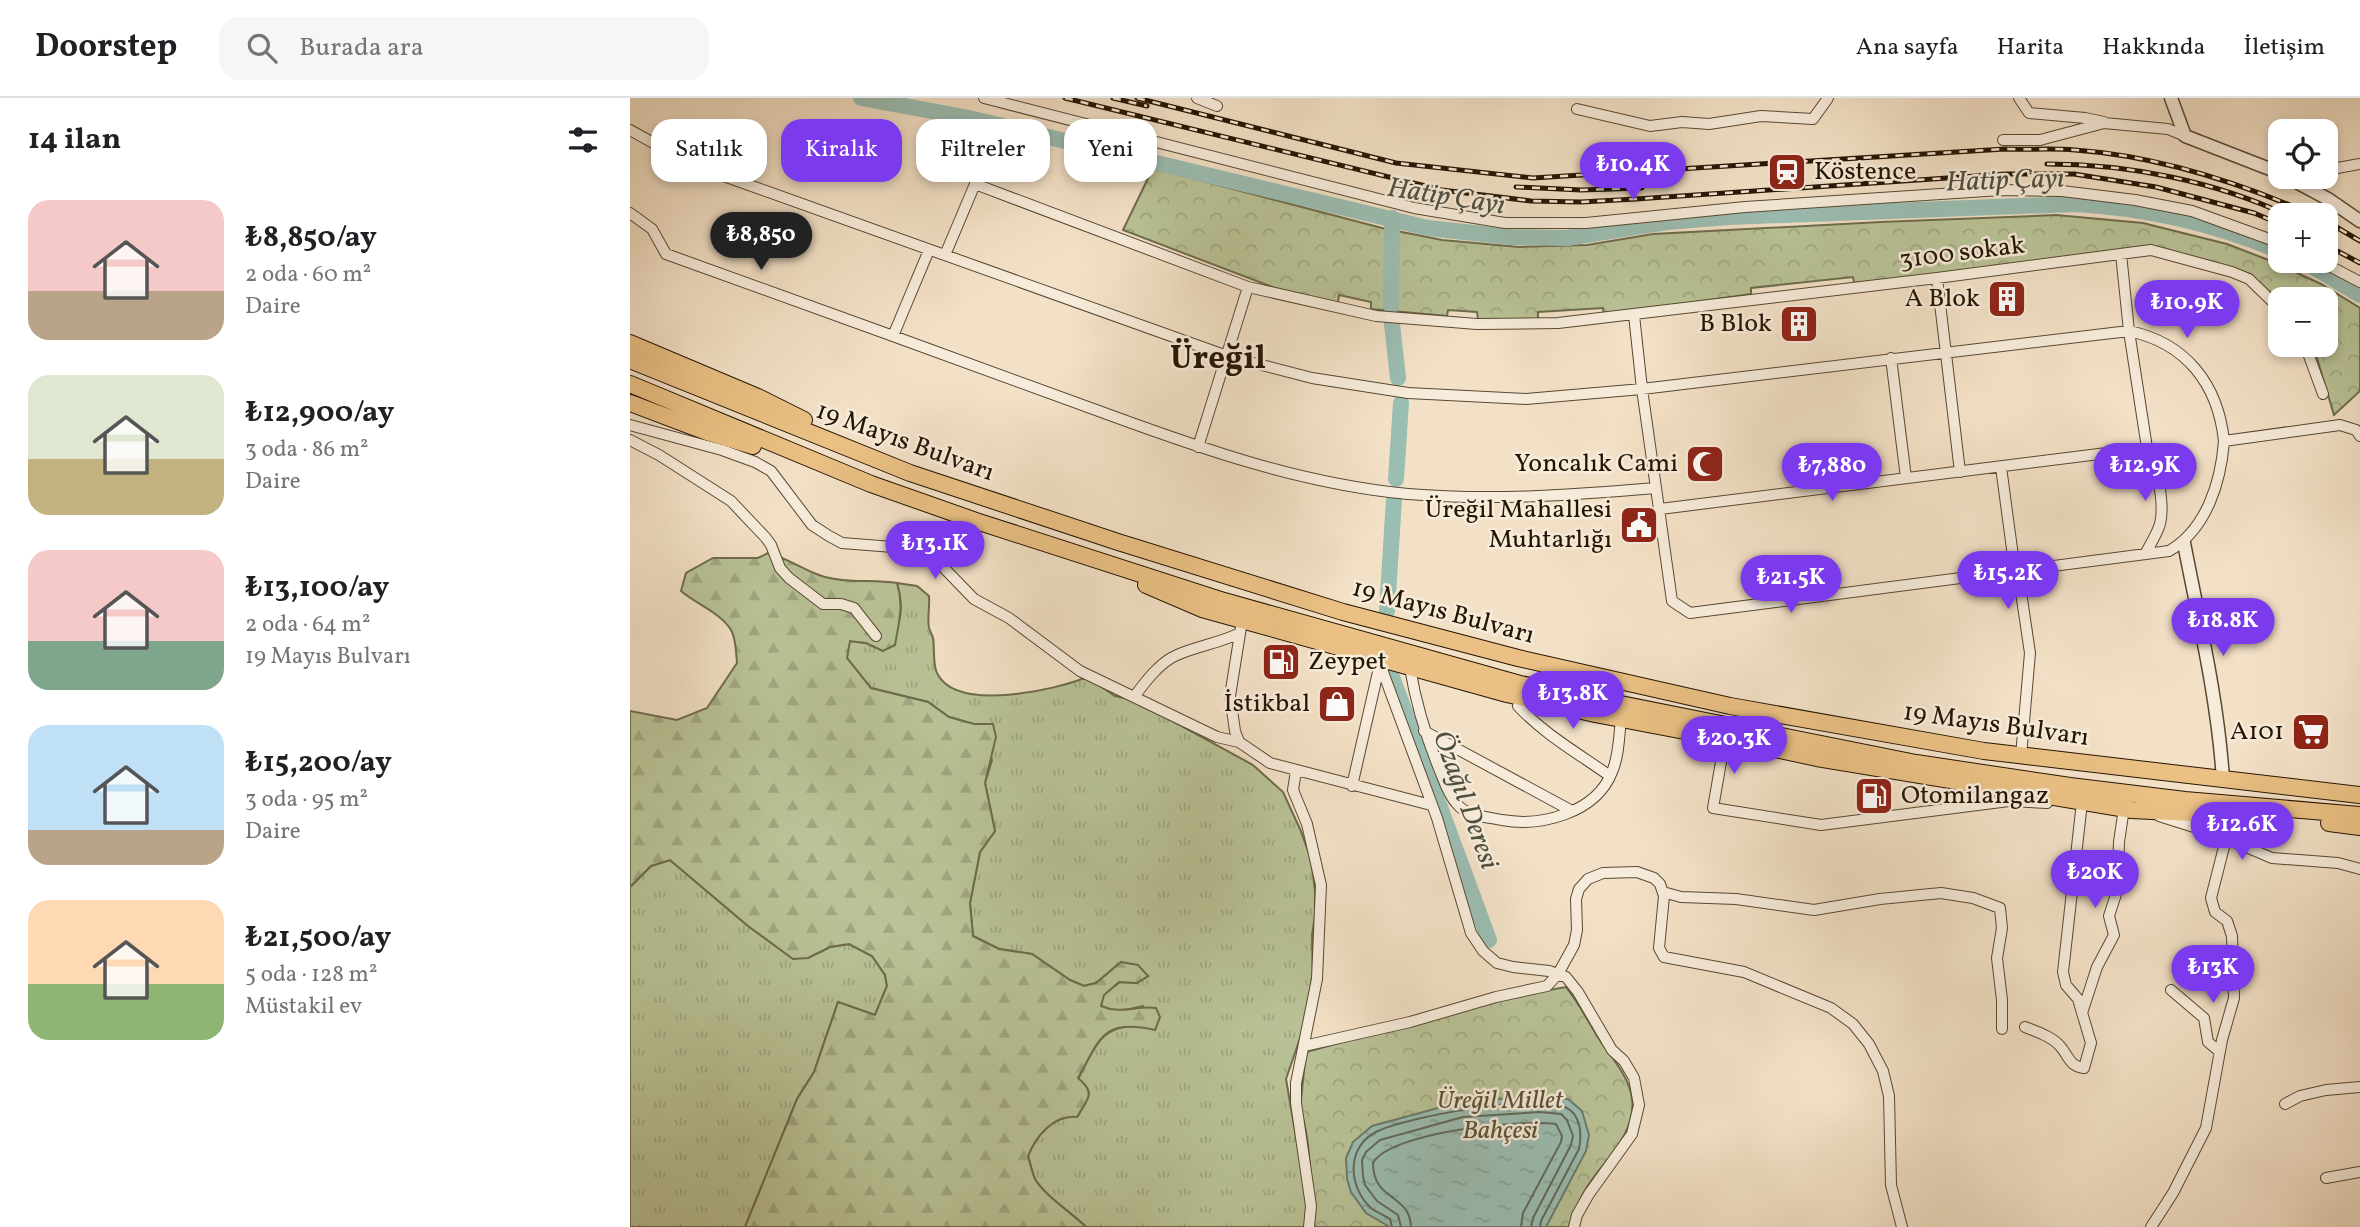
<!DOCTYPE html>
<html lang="tr">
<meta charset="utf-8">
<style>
:root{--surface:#fff;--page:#f6f6f6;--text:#202124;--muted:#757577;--line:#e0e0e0;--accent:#7c3aed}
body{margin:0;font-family:Vollkorn,serif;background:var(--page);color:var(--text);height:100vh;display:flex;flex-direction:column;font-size:26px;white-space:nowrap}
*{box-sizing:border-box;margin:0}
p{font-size:23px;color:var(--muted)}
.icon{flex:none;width:38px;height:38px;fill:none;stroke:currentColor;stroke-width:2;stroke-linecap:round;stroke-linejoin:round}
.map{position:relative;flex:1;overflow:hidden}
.sheet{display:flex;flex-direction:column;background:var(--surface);width:630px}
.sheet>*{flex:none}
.guide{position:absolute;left:21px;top:21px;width:665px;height:63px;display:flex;gap:14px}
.fabs{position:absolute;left:1638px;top:21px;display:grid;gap:14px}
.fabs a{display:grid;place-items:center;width:70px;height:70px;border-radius:14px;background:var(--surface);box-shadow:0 4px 10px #0003;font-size:35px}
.price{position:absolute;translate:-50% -60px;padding:0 16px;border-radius:24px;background:var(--accent);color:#fff;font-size:23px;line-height:46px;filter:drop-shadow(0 2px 4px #0008)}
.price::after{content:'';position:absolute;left:50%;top:42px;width:21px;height:16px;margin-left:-10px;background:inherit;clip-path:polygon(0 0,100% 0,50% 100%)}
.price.selected{background:#222;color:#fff}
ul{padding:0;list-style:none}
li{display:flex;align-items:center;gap:21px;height:175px;padding:0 28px}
li span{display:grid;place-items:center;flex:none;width:196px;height:140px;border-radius:21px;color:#555}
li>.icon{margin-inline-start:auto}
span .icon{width:84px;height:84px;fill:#fffc;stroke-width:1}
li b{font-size:30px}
h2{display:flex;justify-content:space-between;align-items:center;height:84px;padding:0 28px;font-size:30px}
.pill{padding:0 24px;border-radius:21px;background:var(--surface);box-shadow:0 4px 10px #0003;font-size:24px;line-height:63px}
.pill.selected{background:var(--accent);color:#fff}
header{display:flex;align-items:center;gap:42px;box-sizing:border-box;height:98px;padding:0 35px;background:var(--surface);border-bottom:2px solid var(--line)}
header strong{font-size:33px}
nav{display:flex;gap:38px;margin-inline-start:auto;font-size:24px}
.search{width:490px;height:63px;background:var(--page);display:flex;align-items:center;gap:18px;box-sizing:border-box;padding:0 24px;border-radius:21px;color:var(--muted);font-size:26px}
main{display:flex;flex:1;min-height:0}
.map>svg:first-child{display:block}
.grass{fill:url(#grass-tufts);stroke:#6e6c4c;stroke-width:2}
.forest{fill:url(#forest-firs);stroke:#6e6c4c;stroke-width:2}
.park{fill:url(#park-crowns);stroke:#6e6c4c;stroke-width:2}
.water{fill:url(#water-ripples);stroke:#6b7a6c;stroke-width:2}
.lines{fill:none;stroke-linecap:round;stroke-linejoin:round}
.shore{stroke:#606a5a;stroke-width:2}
.river{stroke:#9bbeb3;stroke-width:16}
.minor-casing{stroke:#584833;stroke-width:12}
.tertiary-casing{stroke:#584833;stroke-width:15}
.trunk-casing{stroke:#241502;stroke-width:18}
.minor{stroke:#f7ecdb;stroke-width:10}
.tertiary{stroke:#f7ecdb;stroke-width:12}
.trunk{stroke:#eac084;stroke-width:16}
.rail-casing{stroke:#241502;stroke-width:5}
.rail{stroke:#f7ecdb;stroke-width:2.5;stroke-dasharray:8;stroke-linecap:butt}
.labels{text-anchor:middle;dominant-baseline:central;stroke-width:5;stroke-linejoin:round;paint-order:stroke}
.poi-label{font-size:26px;fill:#241502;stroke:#f7ecdb;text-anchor:end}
.street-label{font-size:26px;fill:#241502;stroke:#f7ecdb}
.park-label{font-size:26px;font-style:italic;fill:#585236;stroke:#f7ecdb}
.water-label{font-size:28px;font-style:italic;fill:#4e5040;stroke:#f7ecdb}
.district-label{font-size:33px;font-weight:bold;fill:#241502;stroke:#f7ecdb}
</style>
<header>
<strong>Doorstep</strong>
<div class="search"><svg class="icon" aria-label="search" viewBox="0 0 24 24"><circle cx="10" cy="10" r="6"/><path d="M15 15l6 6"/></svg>Burada ara</div>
<nav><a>Ana sayfa</a><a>Harita</a><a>Hakkında</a><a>İletişim</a></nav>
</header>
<main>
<section class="sheet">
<h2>14 ilan<svg class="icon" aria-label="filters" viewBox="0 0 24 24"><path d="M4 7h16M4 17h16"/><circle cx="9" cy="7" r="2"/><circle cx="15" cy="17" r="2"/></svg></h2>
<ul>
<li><span style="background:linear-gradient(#f6c9c9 65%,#b9a48a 0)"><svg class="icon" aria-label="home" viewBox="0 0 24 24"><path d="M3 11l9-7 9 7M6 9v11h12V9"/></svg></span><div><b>₺8,850/ay</b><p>2 oda · 60 m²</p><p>Daire</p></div></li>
<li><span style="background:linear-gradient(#dfe7d0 60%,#c2b280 0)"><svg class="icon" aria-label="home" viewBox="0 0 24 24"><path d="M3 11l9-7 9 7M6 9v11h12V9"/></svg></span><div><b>₺12,900/ay</b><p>3 oda · 86 m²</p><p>Daire</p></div></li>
<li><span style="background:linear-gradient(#f6c9c9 65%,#7fa58c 0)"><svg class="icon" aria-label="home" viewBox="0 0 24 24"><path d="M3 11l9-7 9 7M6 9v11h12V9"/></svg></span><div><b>₺13,100/ay</b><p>2 oda · 64 m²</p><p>19 Mayıs Bulvarı</p></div></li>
<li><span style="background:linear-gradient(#bfe0f5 75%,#b9a48a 0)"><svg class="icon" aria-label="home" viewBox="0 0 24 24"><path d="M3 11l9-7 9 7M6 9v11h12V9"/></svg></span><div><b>₺15,200/ay</b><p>3 oda · 95 m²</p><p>Daire</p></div></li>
<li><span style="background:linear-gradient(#ffd9b3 60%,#8fb573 0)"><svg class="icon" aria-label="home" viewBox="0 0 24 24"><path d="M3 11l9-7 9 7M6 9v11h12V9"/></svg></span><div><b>₺21,500/ay</b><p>5 oda · 128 m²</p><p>Müstakil ev</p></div></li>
</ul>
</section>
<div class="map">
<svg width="1730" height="1129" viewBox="0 0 1730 1129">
<defs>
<pattern id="grass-tufts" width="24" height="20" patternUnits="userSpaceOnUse" patternTransform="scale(1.75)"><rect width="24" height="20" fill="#b9c397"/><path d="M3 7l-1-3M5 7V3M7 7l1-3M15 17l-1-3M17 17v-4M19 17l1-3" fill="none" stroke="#9fa780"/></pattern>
<pattern id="forest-firs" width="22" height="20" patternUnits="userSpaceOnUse" patternTransform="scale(1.75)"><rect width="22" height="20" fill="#b9c397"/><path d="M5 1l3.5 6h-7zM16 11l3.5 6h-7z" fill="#9fa780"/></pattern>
<pattern id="park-crowns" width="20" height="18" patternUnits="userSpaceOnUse" patternTransform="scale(1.75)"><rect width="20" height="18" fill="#b9c397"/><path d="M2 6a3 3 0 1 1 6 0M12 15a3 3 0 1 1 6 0" fill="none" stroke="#9fa780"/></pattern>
<pattern id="water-ripples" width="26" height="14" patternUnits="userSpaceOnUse" patternTransform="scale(1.75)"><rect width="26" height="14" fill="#9bbeb3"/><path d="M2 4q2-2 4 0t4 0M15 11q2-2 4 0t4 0" fill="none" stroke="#85a298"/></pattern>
</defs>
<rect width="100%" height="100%" fill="#f3e1c7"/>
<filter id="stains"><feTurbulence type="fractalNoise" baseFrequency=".00286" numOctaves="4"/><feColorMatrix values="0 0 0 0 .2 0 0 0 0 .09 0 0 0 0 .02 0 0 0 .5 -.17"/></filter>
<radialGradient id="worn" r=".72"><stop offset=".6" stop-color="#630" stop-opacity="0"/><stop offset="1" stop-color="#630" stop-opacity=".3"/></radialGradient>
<path class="grass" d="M267,485L287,488L299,498C300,508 297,520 299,530C300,533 302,537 303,540C305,551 302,568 308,577C329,614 426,592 457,579L485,598L504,602L623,667L653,694L670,731L681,761L685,793V818L682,837L683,886L676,923L656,981L678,1108V1129H456C442,1115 414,1097 405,1081C402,1074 400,1065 398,1058C406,1038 423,1017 448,1018C457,1001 467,995 448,981C464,952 470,926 508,928L513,908L486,914L471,908L473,897L490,884L507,885L518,878L491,864L466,885L454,888L440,882L402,856L369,851L343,838L340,805L350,754L365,733L355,685L362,662L344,626L319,619L298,604L241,590L217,560L219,543L236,545L253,553C269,528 276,516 267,485Z
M40,762L118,828L163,860H178L200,849L219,846L242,858L255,877L257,888L245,917L208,904L184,974L167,1001L115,1129H0V789L21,768Z"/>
<path class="forest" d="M138,455C157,460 172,471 189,477C213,486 242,481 267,485C274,508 269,524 265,547L253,553L236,545L220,543L217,560L241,590L298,604L319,619L344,626H363L366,639L355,685L365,733L350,754L340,805L343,838L369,851L402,856L440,882L454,888L466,885L491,864L508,867L518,878L507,885L489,884L474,897L471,908C492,917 505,907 526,910L530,919L525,932C473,920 470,940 448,980C467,996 457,1001 447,1019C423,1017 406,1038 398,1058C400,1065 402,1074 405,1081C414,1097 442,1115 456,1129H115L167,1001L184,974L208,904L245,917L257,888L255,877L242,858L219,846L200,849L178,860L163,861L118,828L40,762L21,768L0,789V613L47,622L77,610L107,565C106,555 106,540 101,532C91,515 66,506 51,493L56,475L83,460H128Z"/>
<path class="park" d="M523,70L752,130L812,142L889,149L957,147L1023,136L1251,124L1426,117L1513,125L1597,146L1641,163L1691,186L1730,210V293L1704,317L1683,247H1696V201H1653L1648,195L1643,197L1620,176L1538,152L1224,185L1223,179L1121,190V196L974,217L973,210L908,214V221H848L847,214L818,212L817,218L741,211V204L709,197L708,205L645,190L493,132Z
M936,889C950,906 959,926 971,944C983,961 999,979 1002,1000C1007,1038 971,1064 954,1094C948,1105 944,1118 939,1129H683C681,1098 681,1037 670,1011L676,954L879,899Z"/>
<path class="water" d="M911,998L938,1001L952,1013L959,1037L956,1053L916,1129H760L736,1115L721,1094L717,1081L716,1060L723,1044L742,1028L830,1004Z"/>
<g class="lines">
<path class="shore" d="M762,1129L760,1121C754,1117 746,1114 741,1110C718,1089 716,1049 746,1034C775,1019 908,995 935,1009C951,1016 952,1036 949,1051L911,1123L910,1129
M771,1129L768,1117L747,1103L735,1087L733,1078L732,1062L736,1054L750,1042L833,1019L910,1014L931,1016L937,1022L943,1038L941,1047L903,1120L901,1129
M781,1129C780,1095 743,1104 743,1065C760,1034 891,1021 926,1026L932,1038L931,1044L893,1115L891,1129"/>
<path class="river" d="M231,0L339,20L798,130L880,139L937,140L1037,124L1098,119L1446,106C1517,110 1585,126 1650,153
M1673,163L1730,197
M761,208L762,120
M762,226L768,280
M766,381L771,305
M757,513L764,401
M762,579L859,842"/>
<g class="minor-casing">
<path id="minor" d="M354,0L784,110L875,125H956L1115,109L1371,92L1432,93L1505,102L1562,113L1650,145
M567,0L587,8
M1389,0L1399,15L1455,20L1474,24
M947,11L1020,28L1052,24L1079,26L1131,18L1183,21L1198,0
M0,32L63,67L597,258L682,280L778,295L896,301L1012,291L1499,233C1556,245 1588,286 1594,343
M1373,42H1410L1474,25L1538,31L1555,38
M1696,72L1730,66
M345,86L618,189
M0,115L22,131L36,156L263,238
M299,152L263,238C334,264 405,290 477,316C575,352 673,386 778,396C862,403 943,397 1026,390
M1491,156L1499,233L1517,350C1527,366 1535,407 1530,426C1527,436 1520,447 1515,456
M315,157L345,86L348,31
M1690,163L1730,184
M1307,180L1330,374
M1004,217L1012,291L1042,503L1060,515L1539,453C1577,431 1591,383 1594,343L1710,327L1726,332L1730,338
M1675,247L1693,296
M1261,260L1276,380
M0,327L92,352L125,364L141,373L182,427L199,438L212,445L263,449L285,455L313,469L344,501L379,520L450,573L587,639L609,644
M0,342L29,357L101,403L136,440L141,447L150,470L159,480L193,506H211L224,510L246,538
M568,349L618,189L746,218L847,226L928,225L1307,180L1521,152L1602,174L1619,181L1650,211
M1371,369L1385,473L1389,481L1400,555L1391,658
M1030,411L1517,350
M612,523L600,598L605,633L609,644L640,665L801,707
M750,566L807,720L841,835L853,853L867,865L883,869L919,873L936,879L948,894L982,952L994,963L1004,980L1009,1007L1002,1036L959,1096L947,1117L944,1129
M780,570C786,606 796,639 810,673C814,683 819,698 827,706C836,718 858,719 872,722C911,729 966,715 982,674C989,658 989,638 991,621
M504,599C515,584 530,564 547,557C567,548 590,545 610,535
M888,608C914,636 949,656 980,678
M794,633L942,713
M1095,641L1083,710L1191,727L1379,703L1417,705
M666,673L663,692L677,726L691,787L687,881L666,985V1005L681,1108L679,1129
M722,688L750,565
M1529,718L1583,735L1642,760L1708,765L1730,771
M1033,794L1051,799L1106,801L1184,812L1250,801L1311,795L1343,800L1370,810L1372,830L1367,860L1372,902V931
M1541,892L1574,920L1578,944L1590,954
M1452,915L1467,869L1484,837L1479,818L1487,793L1489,744L1494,710
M1395,929C1407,934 1421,938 1430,948C1439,958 1439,968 1454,970L1461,945L1448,901L1436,887L1433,874L1452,704
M674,948L780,924L866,899L917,888L928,876L944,847L947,832L946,801L949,791L958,781L973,775L1007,774L1024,780L1030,786L1034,798L1029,850L1034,859L1114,874L1201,910L1223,926L1239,946L1253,973L1259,998L1261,1087L1272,1129
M1655,1006L1670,998L1696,992L1730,989
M1696,1080L1730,1074
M1521,1129L1543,1095L1576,1030L1592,942L1604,900L1602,838L1597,823L1585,814L1581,800L1596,741"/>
</g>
<g class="tertiary-casing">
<path id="tertiary" d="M1541,0L1555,38L1650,75
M1657,79L1698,101L1730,123
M1554,445C1569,523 1588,602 1593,682"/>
</g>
<g class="trunk-casing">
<path id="trunk" d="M0,245L128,299L174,322
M0,262L280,375L488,444L713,514L888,560L1100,608L1354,653L1730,697
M0,286L241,386L346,423L594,503L890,586L1286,665L1440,688L1555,702L1730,717
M0,305L77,334L123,348
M516,487L572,511L877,596L965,616L1065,635L1113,640
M1103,642L1187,660L1502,712L1621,718
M1699,725L1730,729"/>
</g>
<use href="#minor" class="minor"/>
<use href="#tertiary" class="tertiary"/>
<use href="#trunk" class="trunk"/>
<g class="rail-casing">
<path id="rail" d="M435,0L812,92L901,103L951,104L1006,101L1376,76H1444L1526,89L1624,115L1650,126
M483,0L517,8
M507,0L766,65L903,80L1375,51C1399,52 1422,50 1445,52C1528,58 1608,84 1683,117
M1417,66C1498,66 1584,83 1657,117
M886,89L951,92L1012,90
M1696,123L1730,143
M1696,147L1730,165"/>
</g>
<use href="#rail" class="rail"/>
</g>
<defs>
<g id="station-square" transform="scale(2.0125)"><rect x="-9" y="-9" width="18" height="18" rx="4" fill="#8f2418" stroke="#f7ecdb"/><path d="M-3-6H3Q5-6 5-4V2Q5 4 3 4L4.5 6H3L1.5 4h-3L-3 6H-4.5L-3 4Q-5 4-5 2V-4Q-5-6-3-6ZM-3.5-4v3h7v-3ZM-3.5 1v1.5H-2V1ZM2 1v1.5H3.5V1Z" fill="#fff"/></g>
<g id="building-square" transform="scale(2.0125)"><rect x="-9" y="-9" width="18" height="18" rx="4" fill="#8f2418" stroke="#f7ecdb"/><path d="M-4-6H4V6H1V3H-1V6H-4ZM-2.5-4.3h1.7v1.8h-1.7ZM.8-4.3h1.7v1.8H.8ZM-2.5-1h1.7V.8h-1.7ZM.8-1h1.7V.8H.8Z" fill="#fff"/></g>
<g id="mosque-square" transform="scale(2.0125)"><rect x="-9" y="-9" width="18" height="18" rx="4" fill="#8f2418" stroke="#f7ecdb"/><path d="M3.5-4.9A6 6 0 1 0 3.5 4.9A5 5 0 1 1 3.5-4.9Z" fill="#fff"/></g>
<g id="civic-square" transform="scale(2.0125)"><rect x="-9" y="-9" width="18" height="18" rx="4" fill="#8f2418" stroke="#f7ecdb"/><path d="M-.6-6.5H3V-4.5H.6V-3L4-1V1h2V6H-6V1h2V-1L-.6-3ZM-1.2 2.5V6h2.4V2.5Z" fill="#fff"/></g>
<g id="fuel-square" transform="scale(2.0125)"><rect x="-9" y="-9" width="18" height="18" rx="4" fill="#8f2418" stroke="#f7ecdb"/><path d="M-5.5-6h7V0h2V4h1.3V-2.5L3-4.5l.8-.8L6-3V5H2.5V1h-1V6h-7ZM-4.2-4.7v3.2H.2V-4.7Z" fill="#fff"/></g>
<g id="shop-square" transform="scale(2.0125)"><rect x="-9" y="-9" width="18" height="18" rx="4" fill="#8f2418" stroke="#f7ecdb"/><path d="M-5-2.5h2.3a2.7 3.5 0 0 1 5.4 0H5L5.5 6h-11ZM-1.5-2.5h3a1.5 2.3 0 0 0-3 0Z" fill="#fff"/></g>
<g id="supermarket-square" transform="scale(2.0125)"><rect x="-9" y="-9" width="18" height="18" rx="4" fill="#8f2418" stroke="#f7ecdb"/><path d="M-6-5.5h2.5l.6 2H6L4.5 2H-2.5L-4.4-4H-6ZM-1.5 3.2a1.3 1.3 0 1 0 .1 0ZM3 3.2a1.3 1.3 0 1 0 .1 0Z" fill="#fff"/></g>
</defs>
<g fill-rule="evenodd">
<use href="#station-square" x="1157" y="74"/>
<use href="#building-square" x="1377" y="201"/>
<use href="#building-square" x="1169" y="226"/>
<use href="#mosque-square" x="1075" y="366"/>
<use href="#civic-square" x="1009" y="427"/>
<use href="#fuel-square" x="651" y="564"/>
<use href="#shop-square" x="707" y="606"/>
<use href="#supermarket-square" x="1681" y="634"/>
<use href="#fuel-square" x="1244" y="698"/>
</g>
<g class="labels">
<g class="poi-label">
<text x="1184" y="74" text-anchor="start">Köstence</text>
<text x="1350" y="201">A Blok</text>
<text x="1142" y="226">B Blok</text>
<text x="1048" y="366">Yoncalık Cami</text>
<text x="982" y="412">Üreğil Mahallesi<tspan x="982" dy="30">Muhtarlığı</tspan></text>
<text x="678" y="564" text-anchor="start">Zeypet</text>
<text x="680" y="606">İstikbal</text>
<text x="1654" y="634">A101</text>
<text x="1271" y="698" text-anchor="start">Otomilangaz</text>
</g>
<g class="street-label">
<text transform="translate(1332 155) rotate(-7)">3100 sokak</text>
<text transform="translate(275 344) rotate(20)">19 Mayıs Bulvarı</text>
<text transform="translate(813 514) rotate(15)">19 Mayıs Bulvarı</text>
<text transform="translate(1366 627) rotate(8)">19 Mayıs Bulvarı</text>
</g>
<g class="park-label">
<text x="870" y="1003">Üreğil Millet<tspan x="870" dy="30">Bahçesi</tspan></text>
</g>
<g class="water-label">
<text transform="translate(1375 83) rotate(-2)">Hatip Çayı</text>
<text transform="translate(816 99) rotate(9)">Hatip Çayı</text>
<text transform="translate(835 702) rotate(70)">Özağıl Deresi</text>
</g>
<g class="district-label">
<text x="588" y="262">Üreğil</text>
</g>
</g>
<rect width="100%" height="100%" filter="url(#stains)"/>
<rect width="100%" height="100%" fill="url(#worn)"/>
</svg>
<div class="fabs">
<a><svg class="icon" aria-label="locate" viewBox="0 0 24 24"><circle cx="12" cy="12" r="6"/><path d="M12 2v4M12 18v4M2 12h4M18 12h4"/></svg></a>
<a>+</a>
<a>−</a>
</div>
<b class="price" style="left:1003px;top:104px">₺10.4K</b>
<b class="price selected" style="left:131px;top:174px">₺8,850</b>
<b class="price" style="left:1557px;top:242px">₺10.9K</b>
<b class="price" style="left:1202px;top:405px">₺7,880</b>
<b class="price" style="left:1515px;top:405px">₺12.9K</b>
<b class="price" style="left:305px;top:483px">₺13.1K</b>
<b class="price" style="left:1378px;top:513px">₺15.2K</b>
<b class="price" style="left:1161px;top:517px">₺21.5K</b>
<b class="price" style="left:1593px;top:560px">₺18.8K</b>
<b class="price" style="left:943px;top:633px">₺13.8K</b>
<b class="price" style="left:1104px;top:678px">₺20.3K</b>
<b class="price" style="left:1612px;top:764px">₺12.6K</b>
<b class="price" style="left:1465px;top:812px">₺20K</b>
<b class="price" style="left:1583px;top:907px">₺13K</b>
<div class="guide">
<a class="pill">Satılık</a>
<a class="pill selected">Kiralık</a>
<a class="pill">Filtreler</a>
<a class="pill">Yeni</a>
</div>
</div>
</main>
